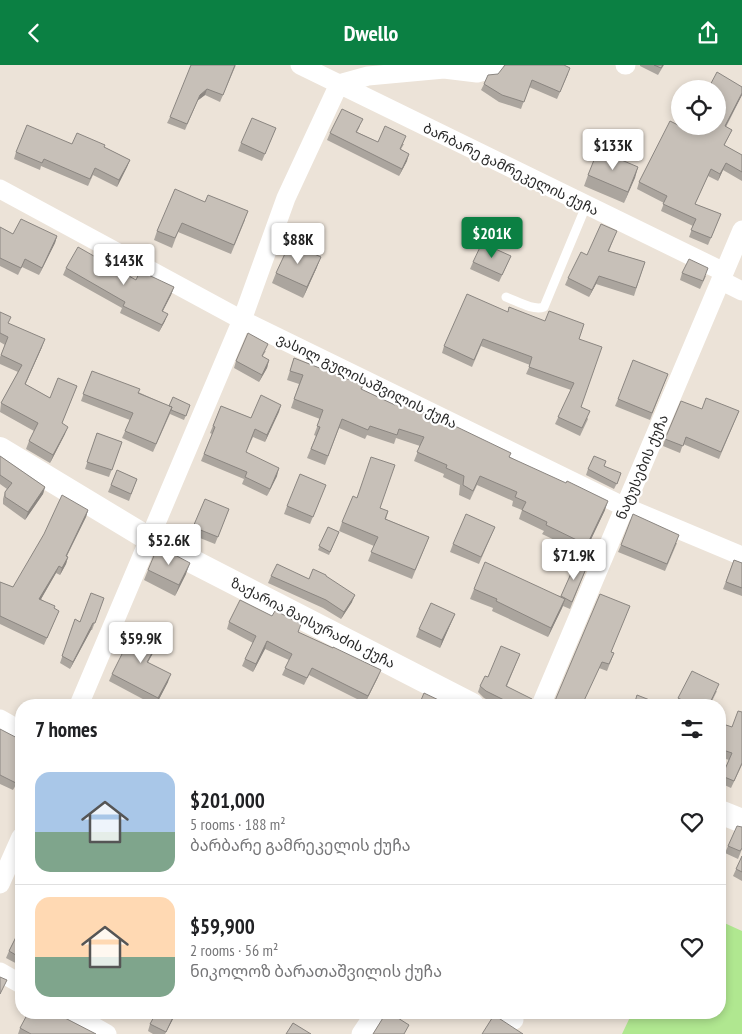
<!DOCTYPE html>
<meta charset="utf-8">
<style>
:root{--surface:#fff;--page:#f2f2f2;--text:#202124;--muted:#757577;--line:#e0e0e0;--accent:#0b8043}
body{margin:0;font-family:"PT Sans Narrow","Noto Sans Georgian",sans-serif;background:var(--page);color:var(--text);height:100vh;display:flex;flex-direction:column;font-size:19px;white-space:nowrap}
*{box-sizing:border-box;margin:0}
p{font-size:16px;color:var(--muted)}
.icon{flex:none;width:28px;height:28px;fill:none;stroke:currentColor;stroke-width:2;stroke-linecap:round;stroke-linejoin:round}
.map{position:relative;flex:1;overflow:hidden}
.panel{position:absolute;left:15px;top:634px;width:711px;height:320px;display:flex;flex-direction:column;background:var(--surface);border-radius:20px;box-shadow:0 2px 8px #0003}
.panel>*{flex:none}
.controls{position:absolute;left:671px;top:15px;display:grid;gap:10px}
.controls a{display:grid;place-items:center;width:55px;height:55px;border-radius:50%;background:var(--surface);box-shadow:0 2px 8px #0003;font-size:25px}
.price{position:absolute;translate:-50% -42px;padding:0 11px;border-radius:5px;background:#fff;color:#222;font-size:16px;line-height:32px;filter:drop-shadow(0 1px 2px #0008)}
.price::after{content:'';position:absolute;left:50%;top:30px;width:15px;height:11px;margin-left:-8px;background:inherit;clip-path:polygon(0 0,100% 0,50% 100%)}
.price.on{background:var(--accent);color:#fff}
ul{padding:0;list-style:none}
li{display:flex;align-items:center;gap:15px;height:125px;padding:0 20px}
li+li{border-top:1px solid var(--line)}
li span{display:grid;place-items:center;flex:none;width:140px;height:100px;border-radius:15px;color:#555}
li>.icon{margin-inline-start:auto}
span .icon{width:60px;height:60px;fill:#fffc;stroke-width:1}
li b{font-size:21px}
h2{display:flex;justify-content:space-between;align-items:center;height:60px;padding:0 20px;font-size:21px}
header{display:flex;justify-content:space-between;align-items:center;height:65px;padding:0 20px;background:var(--accent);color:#fff;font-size:22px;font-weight:600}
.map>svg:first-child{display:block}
.green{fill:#b0e790}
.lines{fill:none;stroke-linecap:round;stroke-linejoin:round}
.service{stroke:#fff;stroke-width:9}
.minor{stroke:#fff;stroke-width:19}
.tertiary{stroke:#fff;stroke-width:24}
.wall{fill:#aba59e}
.shaded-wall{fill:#8b8681}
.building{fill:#c7c0b8;stroke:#8b8681}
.labels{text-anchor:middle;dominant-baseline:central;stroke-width:4.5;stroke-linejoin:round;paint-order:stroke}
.street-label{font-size:14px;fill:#282828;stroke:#fff}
</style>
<header><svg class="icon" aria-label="back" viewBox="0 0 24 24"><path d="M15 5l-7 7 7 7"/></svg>Dwello<svg class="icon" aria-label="share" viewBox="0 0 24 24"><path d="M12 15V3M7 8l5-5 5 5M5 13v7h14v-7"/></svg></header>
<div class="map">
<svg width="742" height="969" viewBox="0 0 742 969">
<rect width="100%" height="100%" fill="#ece3d8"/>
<path class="green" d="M720,856L742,866V969H622L632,948H720Z"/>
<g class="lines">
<path class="service" d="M506,232C517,236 533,246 544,242L586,141"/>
<path class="minor" d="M300,0L724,207
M625,0H626
M339,19L368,11L444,4L477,8L491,4L494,0
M0,124L242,255L625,442L742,491
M722,216L742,226
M79,640L242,255L286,133L339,19
M541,640L742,165
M0,654L21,666
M0,819L21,772
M0,907L21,919
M70,948L107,969
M502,948L514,955
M361,969L375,948"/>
<path class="tertiary" d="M0,384L149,474L472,640
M720,747L742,756"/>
</g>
<path class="wall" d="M236,0L220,37L205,30L197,36L185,65L167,58L170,52Z
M504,0H564L568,9L557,34L529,22L521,44L499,37L481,25L484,19L498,9L504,2Z
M640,0H664L658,10L640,1Z
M742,30L726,62L732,65L724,81L742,90V116L723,105L718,116L708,111L695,139L721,149L708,180L689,172L693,161L661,146L664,138L637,124L639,117L694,68Z
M360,61L357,67L378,77L404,79L401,84L407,96L399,111L327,75L330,68Z
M276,63L262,96L238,86L241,78Z
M72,79L104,82L130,95L127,102L117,122L93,110L88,121L41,101L40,105L14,94L16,87Z
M638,102L624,138L584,121L588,110Z
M205,137L245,155L231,189L178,167L172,183L154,175L157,166Z
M0,162L13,169L57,171L55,178L39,210L22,202L18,210L0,201Z
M614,173L609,186L645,197L634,231L596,219L589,232L565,220L568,213L587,190Z
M511,191L499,217L470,204L473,197Z
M317,202L303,233L272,218L276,208Z
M66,203L174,222L171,230L163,246L165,256L159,267L120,248L122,243L63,210Z
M682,208L706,211L700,224L680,215Z
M0,247L8,258L42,282L25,319L50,333L77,321L62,358L65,369L50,398L26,384L29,376L34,366L0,347L1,338L18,307L0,299V292L5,280L0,277Z
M508,247L579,274L581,342L588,354L580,371L555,359L571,325L526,309L530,300L481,281L472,302L442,288L444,281Z
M266,286L262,292L269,295L267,303L259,317L234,303L236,296Z
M294,293L363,320L362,325L510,392L605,445L584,489L542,469L544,466L519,454L522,445L512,441L513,436L477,420L470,435L459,430L460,420L443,412L444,409L414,396L420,381L396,373L394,379L367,370L365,374L339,363L325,400L307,393L316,371L314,370L320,354L291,343L299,319L287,315Z
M92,306L169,341L190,340L184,355L170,349L153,387L122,373L130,355L81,336Z
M668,309L650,355L615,341L618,334Z
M281,340L265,377L253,372L246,387L277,411L267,431L242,419L244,414L201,396L212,369L210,368L221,341L251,353Z
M702,344L739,346L719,394L683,379L680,388L663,381L665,374Z
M97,368L122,377L109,412L85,404Z
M0,391L45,422L43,429L25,455L3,439V434L5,427L7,424L0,419Z
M588,404L619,414L614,424L586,410Z
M117,405L137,414L129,436L108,427Z
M323,427L310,459L284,449L287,441Z
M380,443L388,446L386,454L429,472L412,514L368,496L374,481L339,466L342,457Z
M229,444L215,479L190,469L193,462Z
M88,445L86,452L67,491L68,492L66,499L60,510L56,508L41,534L54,543L56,553L44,580L0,559V517L13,522Z
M328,462L339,467L329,490L318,485Z
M495,462L479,499L450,487L453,479Z
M677,478L665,506L618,487L621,480Z
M734,495L742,498V531L723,524Z
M588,499L570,544L563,541L548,572L492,546L493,543L470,534L474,524L561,531Z
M148,505L186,509L175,531L144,515Z
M271,511L309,514L326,511L352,537L341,554L323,543L268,518Z
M104,533L92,565H91L70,604L60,598L75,554L80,557Z
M455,549L440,583L416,572L419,564Z
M229,557L298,567L378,612L365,638L309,610L304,620L282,610L289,595L265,584L253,607L242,601L245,594L253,578L227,564Z
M157,581L148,597L168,617L156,640H154L109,616L112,609Z
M612,587L614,588L607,606L599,603L552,640Z
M520,589L507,621L535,640H498L484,633L478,627L480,621L488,612Z
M717,626L710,640H676L678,633Z
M742,647V700L731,723L720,718V716L729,695L720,692V658L732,662Z
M0,664L21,709L13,725L0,719Z
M728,781L742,784L738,794L725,788Z
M742,791V816L733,811Z
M21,867V901L6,893L9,886Z
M417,948H431L428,953Z
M67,950L66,954L96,969H18L20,963Z
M173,954L165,969H153L148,966L150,959Z"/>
<path class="shaded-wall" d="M207,24L205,30L197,36L185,65L200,30Z
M742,28V30L722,68L725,61Z
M409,89L407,96L399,111L402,104Z
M130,95L127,102L117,122L119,115Z
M726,98L723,105L718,116L720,109Z
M638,102L635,113L624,138L628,127Z
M57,171L55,178L39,210L42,203Z
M321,192L317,202L303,233L307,222Z
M599,211L596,219L589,232L592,225Z
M174,222L171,230L159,253L162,246Z
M168,249L165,256L159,267L162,260Z
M45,274L42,282L22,327L25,319Z
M269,295L267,303L259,317L262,310Z
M281,340L279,347L265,377L267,370Z
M68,362L65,369L50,398L53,390Z
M279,403L277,411L267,431Z
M45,422L43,429L25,455L28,447Z
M608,436L605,445L584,489L587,480Z
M88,445L86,452L63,498L66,491Z
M68,492L66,499L60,510L62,503Z
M190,498L186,509L175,531L179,520Z
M59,501L56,508L37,541L39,534Z
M355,530L352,537L341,554L344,547Z
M565,534L562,543L548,572L551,563Z
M455,549L452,556L440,583L442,575Z
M93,558L91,565L70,604L73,597Z
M160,574L157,581L144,604L147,597Z
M267,576L265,584L253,607L256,599Z
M381,605L378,612L365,638L368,631Z
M171,609L168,617L156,640L158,633Z
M21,707V709L13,725L16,718Z
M175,948L173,954L165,969L166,967Z"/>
<path class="building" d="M191,0H235L223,30L207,24L200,30L187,59L170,52Z
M505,0H564L570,3L560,27L532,15L524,37L502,30L484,19L488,10L498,9Z
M654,0H663L661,3Z
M717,7L742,22V28L725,61L732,65L724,80L742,90V107L726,98L720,109L711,104L695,139L721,149L711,173L691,165L696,154L663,139L667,131L639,117L670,56L694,68L697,61H718V24H708Z
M342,44L363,54L356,67L378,77L385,61L406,71L400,84L409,89L402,104L330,68Z
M252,53L276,63L265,89L241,78Z
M27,60L72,79L77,68L105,80L104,82L130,95L119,115L95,103L90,114L44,94L42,98L16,87Z
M598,85L638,102L628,127L588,110Z
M175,124L205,137L208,130L248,146L234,180L182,158L175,173L157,166Z
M21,154L57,171L42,203L25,194L21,203L0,193V162L13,169Z
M601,159L617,166L608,186L645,197L636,223L599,211L592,225L568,213L581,187L587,190Z
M290,178L321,192L307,222L276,208Z
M482,178L511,191L502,210L473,197Z
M78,182L136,215L140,206L174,222L162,246L168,249L162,260L123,241L125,237L66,203Z
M689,194L708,203L703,216L682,208Z
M467,229L508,247L509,242L545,256L549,246L584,259L579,274L602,282L581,342L590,346L582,363L558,352L574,318L529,302L532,292L483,274L474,295L444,281Z
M0,247L11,252L8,258L45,274L25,319L50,333L58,313L77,321L62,358L68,362L53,390L29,376L38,358L1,338L22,300L1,290L8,272L0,268Z
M248,268L268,279L262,291L269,295L262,310L236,296Z
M294,293L363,320L361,324L395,340L396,338L432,350L511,388L509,392L566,418L567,416L608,436L587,480L546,460L547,457L522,445L526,437L515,432L517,427L480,411L473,426L463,420L464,411L446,403L447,400L417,387L424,372L399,364L397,370L370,361L368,365L342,354L328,391L311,384L320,362L317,361L323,345L294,334L303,310L290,306Z
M633,295L668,309L652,348L618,334Z
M92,306L140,324L138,328L172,342L156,379L125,366L133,348L83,329Z
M261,330L281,340L267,370L255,364L246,387L279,403L270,424L245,412L247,407L204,389L215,362L213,361L221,341L251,353Z
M173,332L190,340L186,351L171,345L172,342L169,341Z
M706,333L739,346L721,387L686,372L683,381L665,374L681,336L702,344Z
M97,368L122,377L112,405L87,397Z
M0,391L45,422L28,447L5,432V427L12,418L0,410Z
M594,391L606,396L604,401L621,408L617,419L588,404Z
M371,392L395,400L380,443L388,446L385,454L429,472L415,505L371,487L378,472L342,457L353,431L357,433Z
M117,405L137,414L131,429L111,420Z
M300,409L326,420L313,452L287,441Z
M62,430L88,445L66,491L68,492L62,503L59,501L39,534L55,541L54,543L59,546L47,573L0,551V517L13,522L44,469Z
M205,434L229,444L218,472L193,462Z
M466,449L495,462L481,492L453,479Z
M633,449L679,470L667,499L621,480Z
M328,462L339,467L330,487L319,481Z
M158,481L190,498L179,520L148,505Z
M577,495L588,499L572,537L561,531Z
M734,495L742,498V523L726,517Z
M485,497L565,534L551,563L496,536L497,534L474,524Z
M277,499L309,514L313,504L326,510V511L355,530L344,547L326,535L271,511Z
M91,528L104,533L95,558H93L73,597L62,591L75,554L80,557Z
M600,529L630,541L611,587L614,588L609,599L602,597L582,640H552L554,638Z
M240,535L272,551L275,546L280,548L301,559L298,567L333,583V582L381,605L368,631L312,603L307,613L285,603L292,589L267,576L256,599L245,594L256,571L229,557Z
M431,538L455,549L442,575L419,564Z
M136,561L160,574L147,597L171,609L158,633L112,609Z
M501,581L520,589L506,621L532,634L535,640H514L486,626L480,621L485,611L488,612Z
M692,606L719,619L709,640H692L678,633Z
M424,628L449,640H419Z
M637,630L660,639V640H634Z
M110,635L121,640H108Z
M738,646L742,647V698L734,716L722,711L732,688L720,684V658L732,662Z
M0,664L21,675V707L16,718L0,710Z
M737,761L742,762V783L740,786L728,781Z
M742,791V807L736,804Z
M19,866L21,867V893L9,886Z
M0,912L7,915L0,929Z
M28,948H65L67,950L65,953L96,969H31L20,963Z
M156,948H175L166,967L150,959Z
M386,948H390L409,960L404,969H373Z
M494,950L523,969H482Z
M293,958L311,969H286Z"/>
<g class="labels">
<g class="street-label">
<text transform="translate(511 104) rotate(26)">ბარბარე გამრეკელის ქუჩა</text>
<text transform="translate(367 316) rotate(26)">ვასილ გულისაშვილის ქუჩა</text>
<text transform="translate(642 402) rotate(-67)">ნატუსების ქუჩა</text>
<text transform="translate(313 558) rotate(27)">ზაქარია მაისურაძის ქუჩა</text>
</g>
</g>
</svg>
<div class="controls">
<a><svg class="icon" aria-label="locate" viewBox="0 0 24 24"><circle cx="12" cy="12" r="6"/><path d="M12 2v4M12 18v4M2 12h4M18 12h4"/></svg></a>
</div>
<b class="price" style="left:613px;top:106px">$133K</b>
<b class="price on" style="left:492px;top:194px">$201K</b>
<b class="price" style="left:298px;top:200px">$88K</b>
<b class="price" style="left:124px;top:221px">$143K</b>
<b class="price" style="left:169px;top:501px">$52.6K</b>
<b class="price" style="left:574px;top:516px">$71.9K</b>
<b class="price" style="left:141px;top:599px">$59.9K</b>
<section class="panel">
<h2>7 homes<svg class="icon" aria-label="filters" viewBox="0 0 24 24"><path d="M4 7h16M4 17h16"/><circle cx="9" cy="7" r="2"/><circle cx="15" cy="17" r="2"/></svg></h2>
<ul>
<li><span style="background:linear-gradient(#a9c7e8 60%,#7fa58c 0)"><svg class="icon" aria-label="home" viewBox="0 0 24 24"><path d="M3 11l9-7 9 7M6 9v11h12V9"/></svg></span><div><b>$201,000</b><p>5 rooms · 188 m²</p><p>ბარბარე გამრეკელის ქუჩა</p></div><svg class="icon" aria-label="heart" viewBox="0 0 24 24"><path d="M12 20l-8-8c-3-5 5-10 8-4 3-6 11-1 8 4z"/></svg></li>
<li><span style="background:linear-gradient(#ffd9b3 60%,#7fa58c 0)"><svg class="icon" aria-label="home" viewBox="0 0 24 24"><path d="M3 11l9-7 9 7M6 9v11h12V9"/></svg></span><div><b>$59,900</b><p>2 rooms · 56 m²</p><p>ნიკოლოზ ბარათაშვილის ქუჩა</p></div><svg class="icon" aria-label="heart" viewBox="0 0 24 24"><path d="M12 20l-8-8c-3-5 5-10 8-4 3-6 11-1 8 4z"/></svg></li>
</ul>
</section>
</div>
